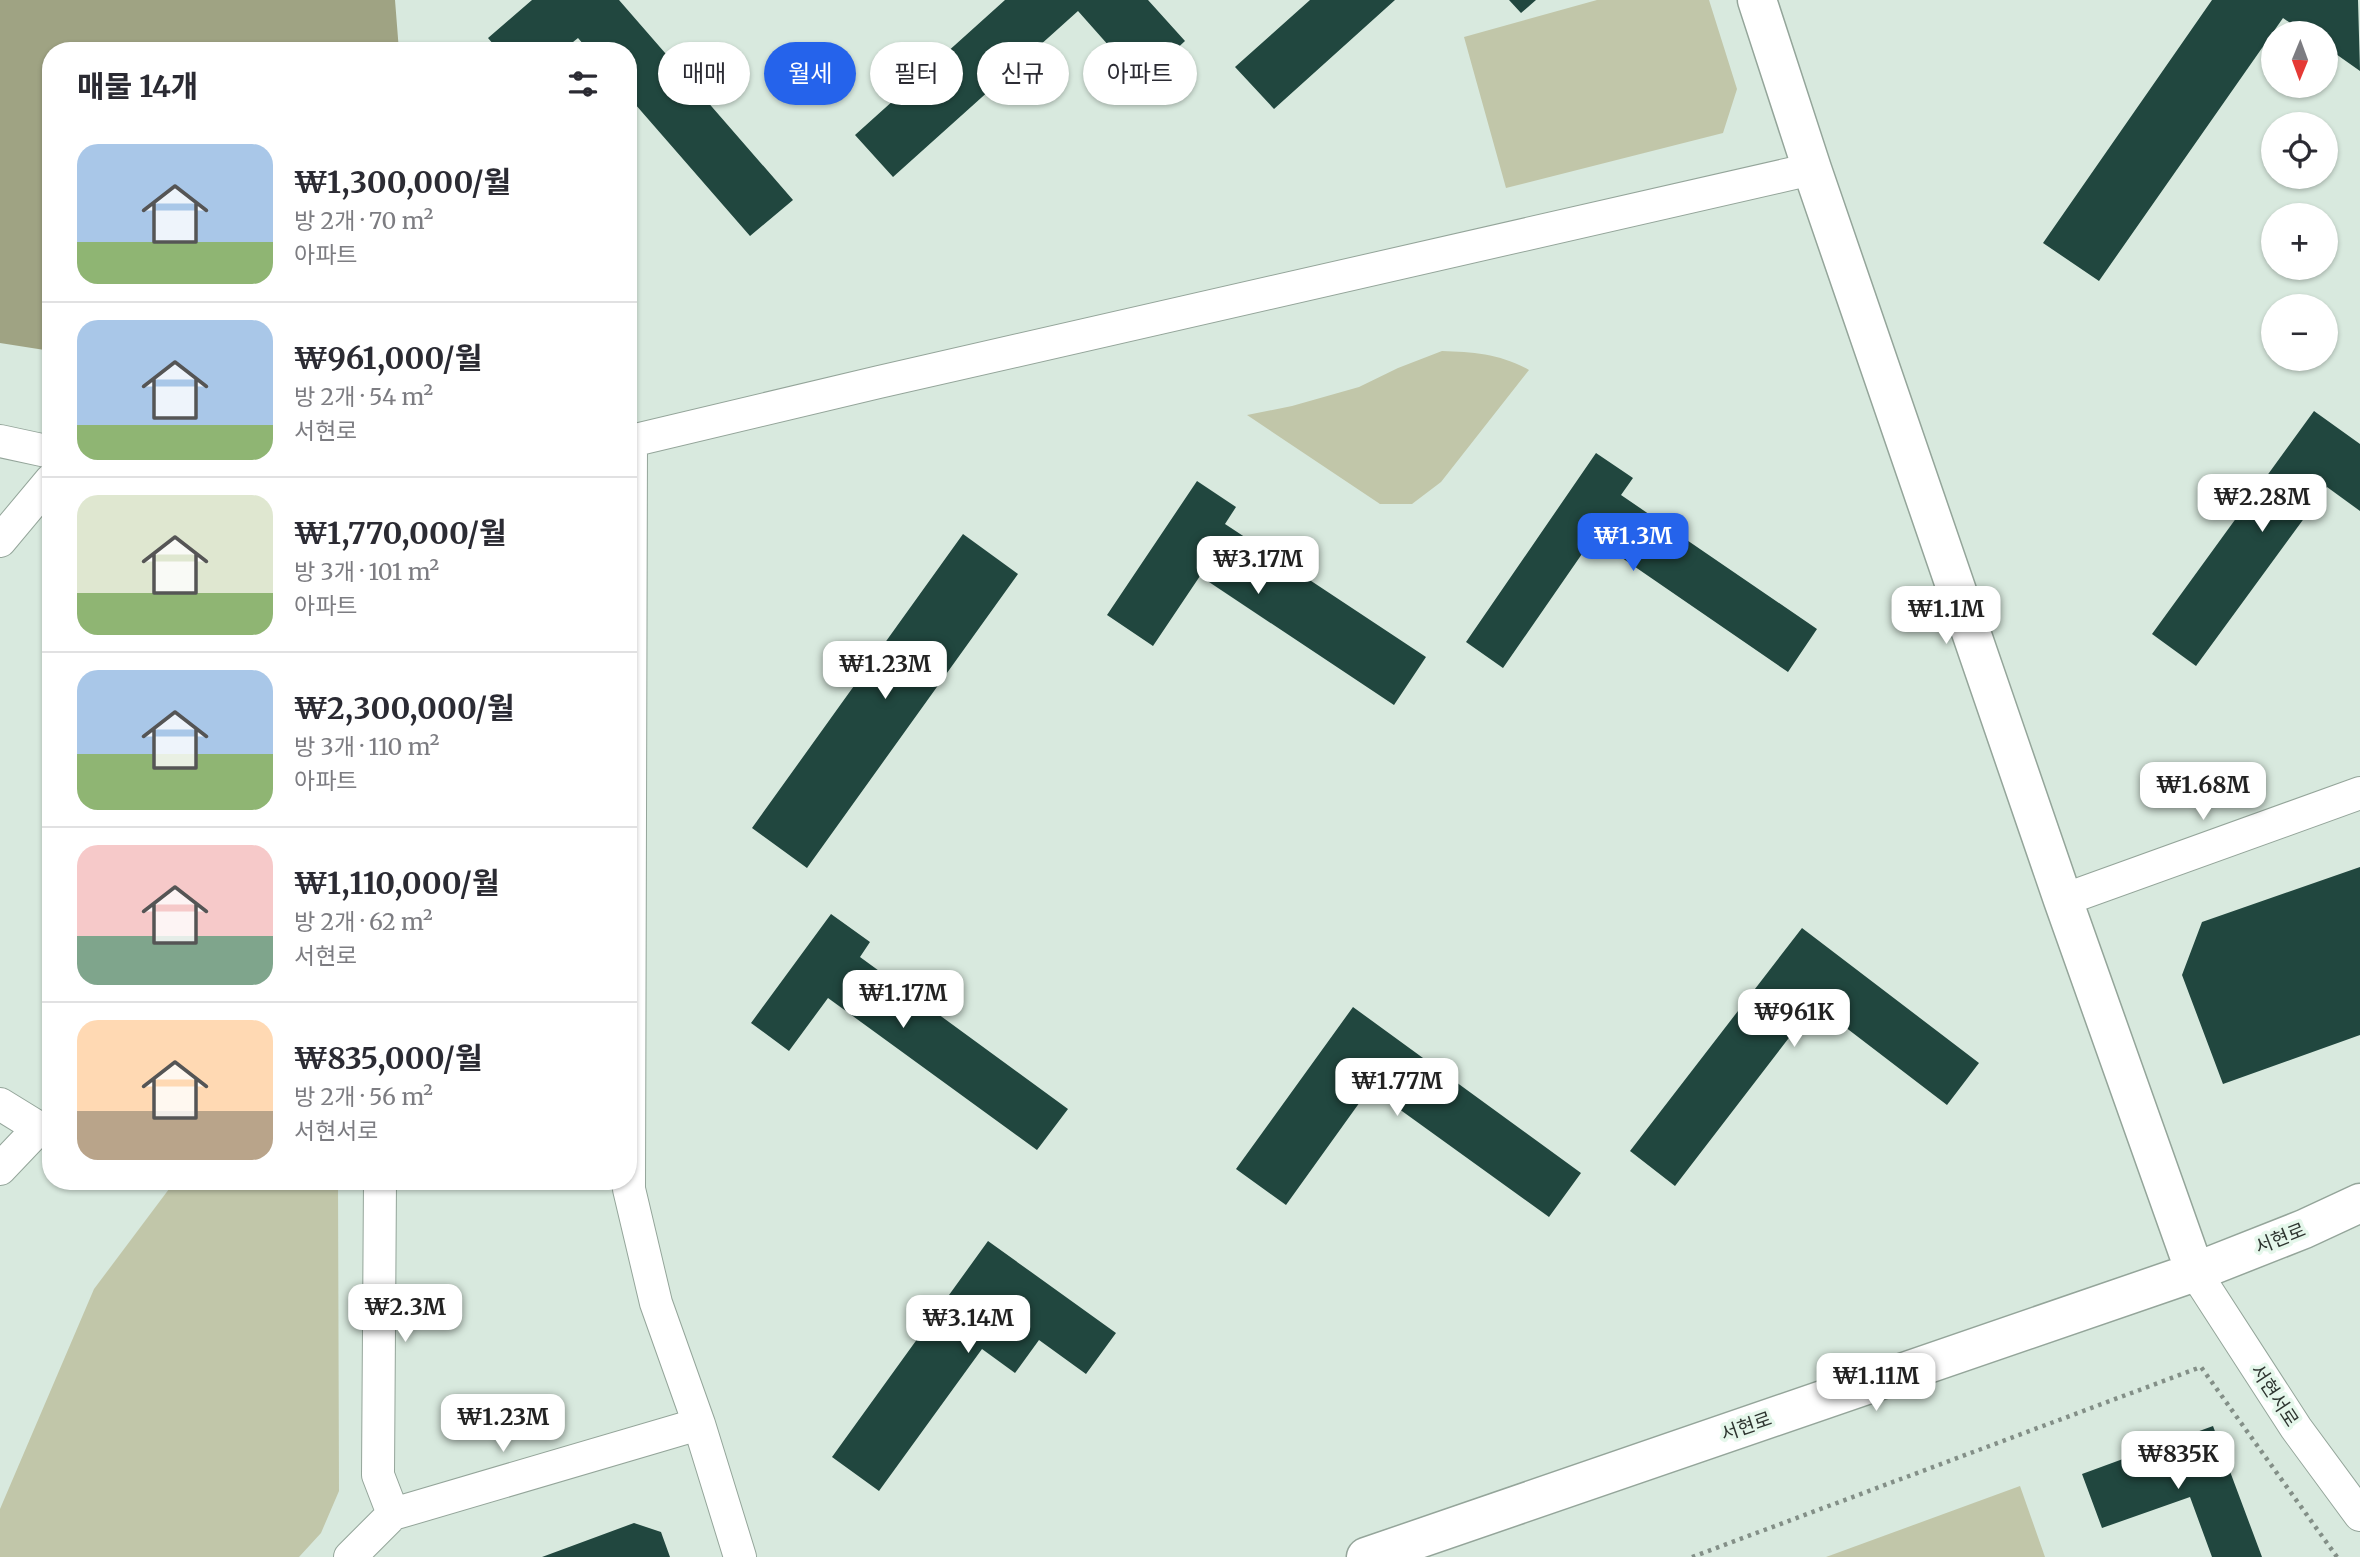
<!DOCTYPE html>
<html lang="ko">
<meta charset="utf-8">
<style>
:root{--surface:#fff;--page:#f7f7f7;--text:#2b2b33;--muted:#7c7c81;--line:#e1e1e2;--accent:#2563eb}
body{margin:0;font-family:Merriweather,"Noto Sans KR",serif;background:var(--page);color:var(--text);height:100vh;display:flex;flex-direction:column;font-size:26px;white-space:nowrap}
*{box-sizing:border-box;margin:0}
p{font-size:23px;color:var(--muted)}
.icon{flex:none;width:38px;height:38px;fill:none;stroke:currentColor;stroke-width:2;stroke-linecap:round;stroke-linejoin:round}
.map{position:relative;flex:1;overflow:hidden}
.sheet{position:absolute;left:42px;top:42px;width:595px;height:1148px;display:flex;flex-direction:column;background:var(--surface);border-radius:28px;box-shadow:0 2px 5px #0004}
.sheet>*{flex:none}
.guide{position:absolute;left:658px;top:42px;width:665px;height:63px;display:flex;gap:14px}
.needle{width:46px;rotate:181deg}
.controls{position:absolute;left:2261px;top:21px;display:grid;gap:14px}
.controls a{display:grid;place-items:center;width:77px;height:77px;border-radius:50%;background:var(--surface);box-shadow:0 2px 5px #0004;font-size:35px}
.price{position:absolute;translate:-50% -60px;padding:0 16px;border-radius:14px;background:#fff;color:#222;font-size:23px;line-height:46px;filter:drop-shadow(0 2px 4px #0008)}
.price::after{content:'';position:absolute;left:50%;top:42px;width:21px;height:16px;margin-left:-10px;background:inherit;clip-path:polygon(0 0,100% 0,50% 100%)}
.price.current{background:var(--accent);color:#fff}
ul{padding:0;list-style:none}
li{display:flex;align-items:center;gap:21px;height:175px;padding:0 35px}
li+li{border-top:2px solid var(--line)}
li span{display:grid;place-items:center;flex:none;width:196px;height:140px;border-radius:21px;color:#555}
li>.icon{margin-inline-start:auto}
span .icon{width:84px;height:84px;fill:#fffc;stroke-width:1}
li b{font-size:30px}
h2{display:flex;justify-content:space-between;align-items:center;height:84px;padding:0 35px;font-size:30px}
.chip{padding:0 24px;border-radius:32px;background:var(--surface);box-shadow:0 2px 5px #0004;font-size:24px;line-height:63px}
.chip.current{background:var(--accent);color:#fff}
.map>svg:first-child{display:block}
.green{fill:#c1c6a9}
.forest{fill:#9fa383}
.building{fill:#21473f}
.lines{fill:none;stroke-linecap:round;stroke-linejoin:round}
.street-casing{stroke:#94a59a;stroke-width:34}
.secondary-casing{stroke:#94a59a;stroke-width:41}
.path{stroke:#838f87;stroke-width:4.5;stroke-dasharray:3.5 5;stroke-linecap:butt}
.street{stroke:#fff;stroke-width:32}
.secondary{stroke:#fff;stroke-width:38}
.labels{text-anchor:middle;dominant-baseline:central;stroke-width:7;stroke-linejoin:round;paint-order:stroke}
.street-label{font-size:19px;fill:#2e3530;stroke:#e5f7eb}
</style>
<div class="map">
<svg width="2360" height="1557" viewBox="0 0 2360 1557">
<rect width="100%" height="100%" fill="#d8e9de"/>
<path class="green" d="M1597,0H1709L1737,89L1723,133L1506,188L1464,37Z
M1442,351C1473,352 1501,354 1529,370L1441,482L1412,504H1380L1247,415L1292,406L1359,387L1398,368Z
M175,1181H338L339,1491L321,1533L299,1557H0V1509L94,1289Z
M2020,1486L2045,1557H1826Z"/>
<path class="forest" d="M0,0H395L399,51H51V351L0,343Z"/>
<path class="building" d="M532,0H619L793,200L750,236L628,96V51H589L578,38L562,51H499L488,38Z
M1005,0H1148L1185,41L1141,82L1078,11L893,177L855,135Z
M1310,0H1395L1274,109L1235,67Z
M1509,0H1536L1521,13Z
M2212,0H2358L2360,71L2326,47V33H2305L2283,18L2099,281L2043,243Z
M2314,411L2360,444V511L2327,487L2196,666L2152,634Z
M1596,453L1633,478L1621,495L1817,629L1788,672L1593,538L1503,668L1466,642Z
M1197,481L1236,507L1225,524L1426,657L1394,705L1200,576L1153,646L1107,615Z
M963,534L1018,574L807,868L752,828Z
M2360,867V1035L2223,1084L2182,975L2202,922Z
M831,914L870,942L860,957L1068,1109L1037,1150L828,998L789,1051L751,1023Z
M1802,928L1979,1063L1947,1105L1815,1004L1675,1186L1630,1151Z
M1353,1007L1581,1173L1549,1217L1370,1088L1286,1205L1236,1169Z
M988,1241L1116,1333L1086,1374L1039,1340L1015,1373L982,1349L879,1491L832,1457Z
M2213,1426L2262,1557H2212L2190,1497L2102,1528L2082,1474Z
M634,1523L661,1532L670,1557H542Z"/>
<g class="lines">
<g class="street-casing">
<path id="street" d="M0,441L51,452
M0,541L51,480
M2063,900L2360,793
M0,1104L39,1128L0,1169
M380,1181L378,1475L393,1514
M2195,1272L2296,1428L2360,1515
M350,1557L393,1514L699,1424
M740,1557L699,1424L656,1303L629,1189L631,441L879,382L1812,169"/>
</g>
<g class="secondary-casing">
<path id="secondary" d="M1757,0L1812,169L2063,900L2195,1272
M1366,1557L2195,1272L2304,1229L2360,1203"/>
</g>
<path class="path" d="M1692,1557L2201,1367L2337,1557"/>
<use href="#street" class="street"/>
<use href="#secondary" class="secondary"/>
</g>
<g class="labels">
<g class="street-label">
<text transform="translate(2280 1238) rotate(-22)">서현로</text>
<text transform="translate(2275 1395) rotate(57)">서현서로</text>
<text transform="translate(1746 1426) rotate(-19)">서현로</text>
</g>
</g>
</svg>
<div class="controls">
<a><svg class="needle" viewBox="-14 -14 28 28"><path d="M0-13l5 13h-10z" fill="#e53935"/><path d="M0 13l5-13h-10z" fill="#7c7c81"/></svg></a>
<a><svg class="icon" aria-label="locate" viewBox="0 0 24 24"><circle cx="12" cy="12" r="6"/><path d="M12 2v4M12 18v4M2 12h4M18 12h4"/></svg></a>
<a>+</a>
<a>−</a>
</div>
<b class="price" style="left:2262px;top:534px">₩2.28M</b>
<b class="price current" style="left:1633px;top:573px">₩1.3M</b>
<b class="price" style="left:1258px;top:596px">₩3.17M</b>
<b class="price" style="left:1946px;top:646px">₩1.1M</b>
<b class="price" style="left:885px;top:701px">₩1.23M</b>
<b class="price" style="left:2203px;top:822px">₩1.68M</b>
<b class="price" style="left:903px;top:1030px">₩1.17M</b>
<b class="price" style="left:1794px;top:1049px">₩961K</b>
<b class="price" style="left:1397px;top:1118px">₩1.77M</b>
<b class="price" style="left:405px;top:1344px">₩2.3M</b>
<b class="price" style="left:968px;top:1355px">₩3.14M</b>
<b class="price" style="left:1876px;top:1413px">₩1.11M</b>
<b class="price" style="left:503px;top:1454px">₩1.23M</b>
<b class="price" style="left:2178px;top:1491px">₩835K</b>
<div class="guide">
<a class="chip">매매</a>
<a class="chip current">월세</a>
<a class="chip">필터</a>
<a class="chip">신규</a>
<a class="chip">아파트</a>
</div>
<section class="sheet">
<h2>매물 14개<svg class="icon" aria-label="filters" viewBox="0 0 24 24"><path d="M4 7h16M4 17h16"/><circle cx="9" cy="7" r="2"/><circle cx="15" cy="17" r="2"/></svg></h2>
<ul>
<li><span style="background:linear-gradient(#a9c7e8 70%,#8fb573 0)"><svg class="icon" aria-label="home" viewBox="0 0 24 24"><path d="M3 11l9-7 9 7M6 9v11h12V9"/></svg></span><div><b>₩1,300,000/월</b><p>방 2개 · 70 m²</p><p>아파트</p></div></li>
<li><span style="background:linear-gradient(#a9c7e8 75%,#8fb573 0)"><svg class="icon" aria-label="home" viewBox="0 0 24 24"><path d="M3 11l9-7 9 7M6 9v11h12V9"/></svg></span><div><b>₩961,000/월</b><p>방 2개 · 54 m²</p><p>서현로</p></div></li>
<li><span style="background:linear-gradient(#dfe7d0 70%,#8fb573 0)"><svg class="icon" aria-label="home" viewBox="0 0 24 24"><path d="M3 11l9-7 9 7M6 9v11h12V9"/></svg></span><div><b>₩1,770,000/월</b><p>방 3개 · 101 m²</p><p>아파트</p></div></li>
<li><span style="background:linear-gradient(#a9c7e8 60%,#8fb573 0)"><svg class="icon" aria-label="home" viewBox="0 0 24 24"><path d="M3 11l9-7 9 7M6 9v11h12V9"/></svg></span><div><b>₩2,300,000/월</b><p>방 3개 · 110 m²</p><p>아파트</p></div></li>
<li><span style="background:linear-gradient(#f6c9c9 65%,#7fa58c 0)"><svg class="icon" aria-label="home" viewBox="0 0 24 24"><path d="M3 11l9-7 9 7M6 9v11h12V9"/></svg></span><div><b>₩1,110,000/월</b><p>방 2개 · 62 m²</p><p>서현로</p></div></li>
<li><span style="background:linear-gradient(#ffd9b3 65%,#b9a48a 0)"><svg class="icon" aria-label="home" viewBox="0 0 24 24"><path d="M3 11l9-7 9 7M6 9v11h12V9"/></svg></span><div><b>₩835,000/월</b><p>방 2개 · 56 m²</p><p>서현서로</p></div></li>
</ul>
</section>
</div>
